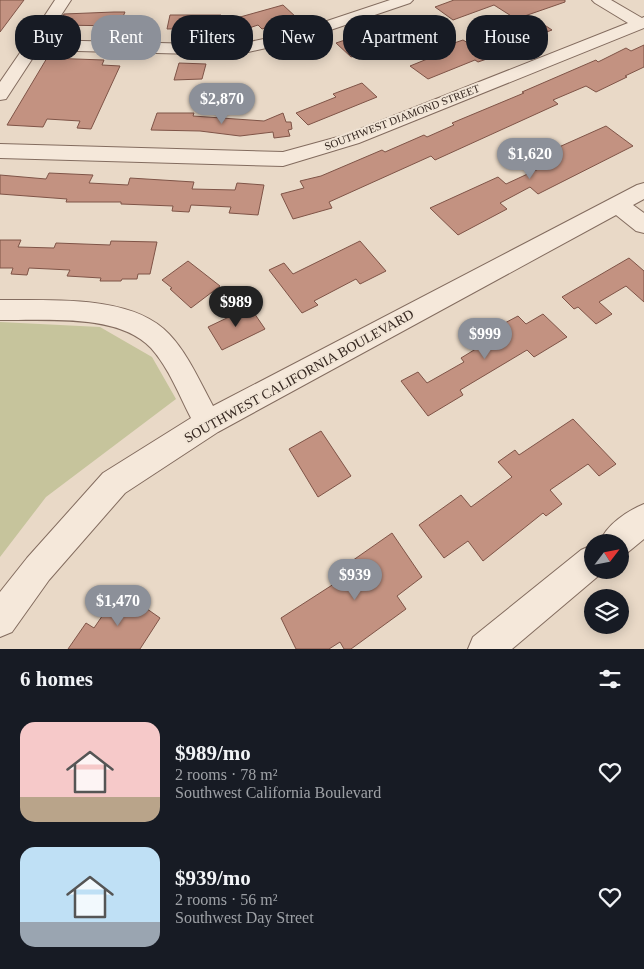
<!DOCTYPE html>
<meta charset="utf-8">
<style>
:root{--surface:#171b24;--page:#20242c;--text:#f1f3f6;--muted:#9ea1a6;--accent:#8c9099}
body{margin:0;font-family:Georgia,serif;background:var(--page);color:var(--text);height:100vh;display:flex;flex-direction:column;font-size:19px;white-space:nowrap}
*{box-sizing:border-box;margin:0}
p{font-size:16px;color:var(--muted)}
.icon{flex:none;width:28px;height:28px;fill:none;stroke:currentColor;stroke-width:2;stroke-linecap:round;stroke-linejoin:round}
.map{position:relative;height:649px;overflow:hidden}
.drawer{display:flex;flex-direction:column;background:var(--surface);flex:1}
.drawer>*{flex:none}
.guide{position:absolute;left:15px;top:15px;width:615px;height:45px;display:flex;gap:10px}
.needle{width:32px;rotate:58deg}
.tools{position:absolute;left:584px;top:534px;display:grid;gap:10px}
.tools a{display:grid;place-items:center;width:45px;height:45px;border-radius:50%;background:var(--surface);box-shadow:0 2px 12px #0003;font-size:25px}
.price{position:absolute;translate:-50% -42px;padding:0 11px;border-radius:18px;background:var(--accent);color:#fff;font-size:16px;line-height:32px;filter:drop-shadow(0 1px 2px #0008)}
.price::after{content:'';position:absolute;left:50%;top:30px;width:15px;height:11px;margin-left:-8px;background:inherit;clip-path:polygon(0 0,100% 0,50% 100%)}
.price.selected{background:#222;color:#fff}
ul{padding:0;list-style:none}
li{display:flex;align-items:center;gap:15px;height:125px;padding:0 20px}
li span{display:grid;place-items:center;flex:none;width:140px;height:100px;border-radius:15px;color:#555}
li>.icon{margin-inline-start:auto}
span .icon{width:60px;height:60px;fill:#fffc;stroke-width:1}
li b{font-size:21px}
h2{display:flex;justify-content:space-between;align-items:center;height:60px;padding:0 20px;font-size:21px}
.pill{padding:0 18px;border-radius:20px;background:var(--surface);box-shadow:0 2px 12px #0003;font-size:18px;line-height:45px}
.pill.selected{background:var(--accent);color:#fff}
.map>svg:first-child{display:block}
.green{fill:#c6c49c}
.building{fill:#c39281;stroke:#7f5447}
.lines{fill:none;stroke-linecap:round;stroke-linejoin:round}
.minor-casing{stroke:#836c5f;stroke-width:2}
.minor{fill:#f5e8da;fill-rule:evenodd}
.labels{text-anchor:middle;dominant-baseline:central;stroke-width:4;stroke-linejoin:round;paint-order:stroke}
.far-street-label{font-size:11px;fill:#352720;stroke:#f1e5d6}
.street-label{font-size:14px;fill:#352720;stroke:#f1e5d6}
</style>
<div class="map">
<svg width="644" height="649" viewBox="0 0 644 649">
<rect width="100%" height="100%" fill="#e9d9c7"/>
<path class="green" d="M0,322L100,327L152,357L176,399L46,497L0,557Z"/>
<path class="building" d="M0,0H24L0,32Z
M454,0H565V2L516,19L494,5L453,20L435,7Z
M283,5L297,18L262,29L258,25L243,30L233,19Z
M114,12H125L119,26L59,25L64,14Z
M170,15H221L219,28L167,29Z
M537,20L552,30L520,42L522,44L508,49L510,51L478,62L475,60L428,79L410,66L447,51L442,47L463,40L468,43L491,35L494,36Z
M390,25L404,36L371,47L374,49L351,57L336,43Z
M644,45V67L625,76L627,77L596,92L586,86L553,100L558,104L435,160L431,156L329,202L332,208L293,219L281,194L304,188L300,181L321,176L382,150L385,152L424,135L427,137L454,125L452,123L524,93L522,92L596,60L598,62L626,48L631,51Z
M47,58L104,60L102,65L120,66L91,129L77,128L80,121L47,119L43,127L7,125Z
M179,63L206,64L202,79L174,80Z
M362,83L377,97L308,125L296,113L336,97L333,94Z
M157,113H194L193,116L264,121L283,113L286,122H291L292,129L288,130L290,136L274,138L273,132L240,136L200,131L151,130Z
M606,126L633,146L538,194L530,187L500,203L507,209L458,235L430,208L498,177L506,184L560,159L550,151Z
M49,173L93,175L89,183L128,185L130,178L194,182L192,189L235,190L237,183L264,185L258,215L229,213L231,207L191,205L189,212L172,211L173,206L121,204V202H66L67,199L0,194V175L46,179Z
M0,240H21L18,247L54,248L56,243L110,245L111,241L157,242L150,274H138L137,279H122L121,281H100L101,278L67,276L70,270L29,268L27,275L11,274L13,268H0Z
M360,241L386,271L360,284L356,279L314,301L318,305L302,313L269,270L284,263L293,274Z
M629,258L644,271V302L626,286L599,302L612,314L596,324L578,307L574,309L562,297Z
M188,261L220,286L191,308L170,289L172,288L162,280Z
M250,307L265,329L222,350L208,327Z
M543,314L567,337L534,357L527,350L460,390L463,395L428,416L401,381L418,372L427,383L464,362L461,358L479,347L473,340L518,316L526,324Z
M573,419L616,464L599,476L588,464L550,490L562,504L546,516L543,513L483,561L468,541L444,558L419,525L461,495L471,507L512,477L498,462L515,450L519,455Z
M321,431L351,476L318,497L289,449Z
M392,533L422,577L397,596L406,609L351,649H344L340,642L329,649H296L281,618L354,571L349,563Z
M120,590L160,618L140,649H68L86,623L94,628Z"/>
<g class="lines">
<g class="minor-casing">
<path id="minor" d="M55,0H71L45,40L235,45L288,34L390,0H413L410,3L298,41L235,55L38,50L6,99L0,100V82L24,47L23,45L28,41Z
M592,0H611L642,18L644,17V28L359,143L283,166L0,158V144L283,152L345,135L628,23L595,3Z
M644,183V199L633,205L644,213V233L636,231L616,215L218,432L125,493L49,580L12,632L0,637V592L27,558L103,473L191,418C179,395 169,368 151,348C118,313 45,321 0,320V300C50,301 132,294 169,334C188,354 200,382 213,406L637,185Z
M644,504V539L627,553L620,556V542H600C606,525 627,511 644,504Z
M592,545V570H604L603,572L512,649H468L473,637L581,550Z"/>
</g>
<use href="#minor" class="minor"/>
</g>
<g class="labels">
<g class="far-street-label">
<text transform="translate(402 117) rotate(-21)">SOUTHWEST DIAMOND STREET</text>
</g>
<g class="street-label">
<text transform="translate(299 376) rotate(-29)">SOUTHWEST CALIFORNIA BOULEVARD</text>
</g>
</g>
</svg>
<div class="tools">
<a><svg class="needle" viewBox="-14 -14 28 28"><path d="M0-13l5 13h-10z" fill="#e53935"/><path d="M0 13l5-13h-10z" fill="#9ea1a6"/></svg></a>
<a><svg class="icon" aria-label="layers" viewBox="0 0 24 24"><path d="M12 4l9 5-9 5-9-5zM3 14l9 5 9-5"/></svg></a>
</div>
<b class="price" style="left:222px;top:125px">$2,870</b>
<b class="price" style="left:530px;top:180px">$1,620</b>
<b class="price selected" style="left:236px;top:328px">$989</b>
<b class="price" style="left:485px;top:360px">$999</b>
<b class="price" style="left:355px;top:601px">$939</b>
<b class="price" style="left:118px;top:627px">$1,470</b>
<div class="guide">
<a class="pill">Buy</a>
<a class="pill selected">Rent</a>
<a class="pill">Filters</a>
<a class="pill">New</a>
<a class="pill">Apartment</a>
<a class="pill">House</a>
</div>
</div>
<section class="drawer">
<h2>6 homes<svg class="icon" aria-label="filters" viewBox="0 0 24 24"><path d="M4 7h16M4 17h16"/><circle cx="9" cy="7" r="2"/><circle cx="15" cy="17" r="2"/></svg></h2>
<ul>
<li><span style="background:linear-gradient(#f6c9c9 75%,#b9a48a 0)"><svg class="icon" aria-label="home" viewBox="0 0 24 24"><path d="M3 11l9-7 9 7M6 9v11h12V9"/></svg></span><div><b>$989/mo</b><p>2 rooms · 78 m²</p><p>Southwest California Boulevard</p></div><svg class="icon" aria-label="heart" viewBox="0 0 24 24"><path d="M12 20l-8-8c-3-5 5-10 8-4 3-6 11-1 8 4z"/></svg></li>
<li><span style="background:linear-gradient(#bfe0f5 75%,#9aa5b1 0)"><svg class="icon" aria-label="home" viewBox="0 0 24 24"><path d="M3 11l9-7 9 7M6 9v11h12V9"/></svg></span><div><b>$939/mo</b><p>2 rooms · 56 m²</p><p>Southwest Day Street</p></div><svg class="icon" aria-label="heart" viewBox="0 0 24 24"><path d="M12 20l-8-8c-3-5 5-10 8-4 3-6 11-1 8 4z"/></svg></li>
</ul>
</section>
